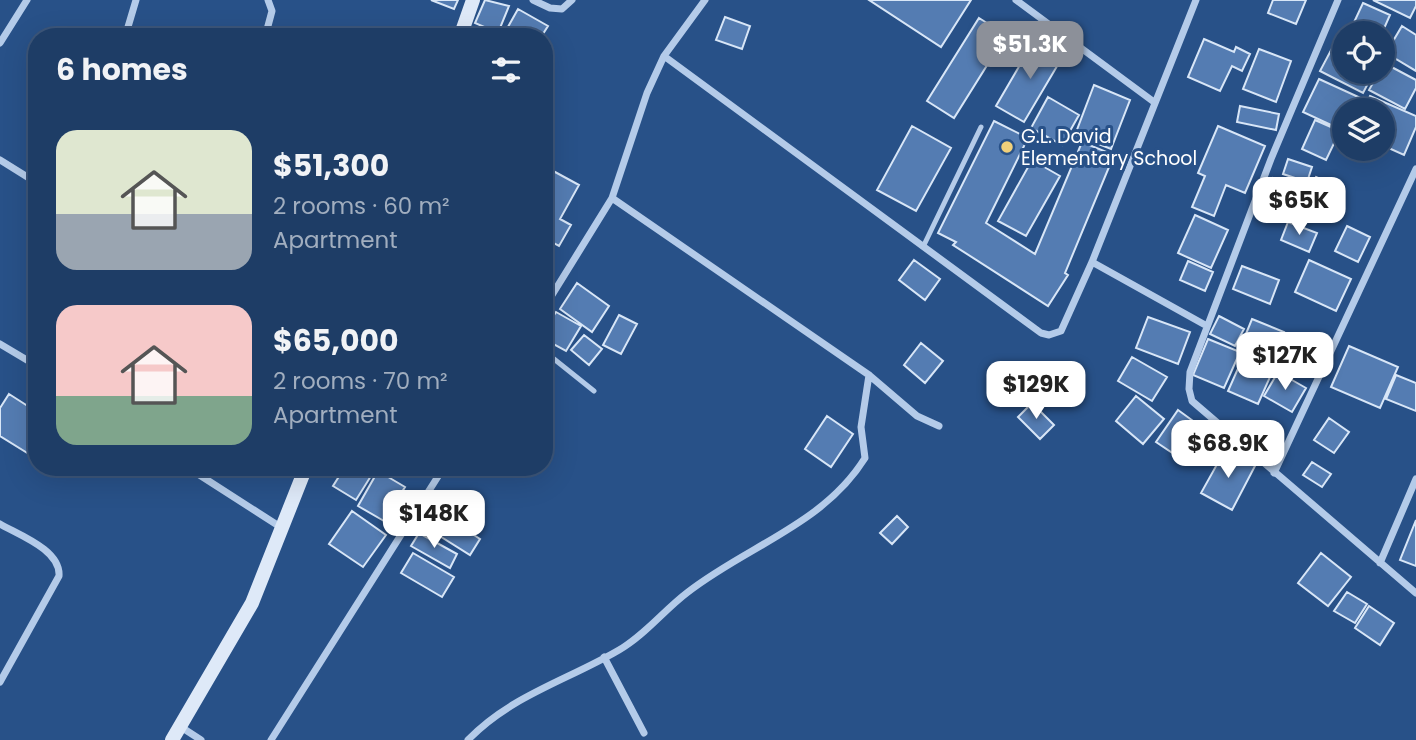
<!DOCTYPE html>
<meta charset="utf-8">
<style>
:root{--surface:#1e3d66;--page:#26446c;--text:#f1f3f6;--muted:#a1aebf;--line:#3c567a;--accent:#8c9099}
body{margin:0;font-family:Poppins,sans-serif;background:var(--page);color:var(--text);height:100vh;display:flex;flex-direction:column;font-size:26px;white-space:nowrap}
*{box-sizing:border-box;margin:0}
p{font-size:23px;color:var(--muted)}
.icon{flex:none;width:38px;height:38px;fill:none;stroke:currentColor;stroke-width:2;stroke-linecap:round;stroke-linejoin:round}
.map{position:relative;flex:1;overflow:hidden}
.panel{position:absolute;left:28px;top:28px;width:525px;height:448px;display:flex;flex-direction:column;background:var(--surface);border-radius:28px;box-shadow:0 7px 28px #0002,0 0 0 2px var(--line)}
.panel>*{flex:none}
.tools{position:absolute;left:1332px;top:21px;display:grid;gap:14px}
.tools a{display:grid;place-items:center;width:63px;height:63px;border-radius:50%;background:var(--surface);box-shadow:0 7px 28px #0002,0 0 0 2px var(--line);font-size:35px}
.price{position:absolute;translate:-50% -60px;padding:0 16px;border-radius:14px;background:#fff;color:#222;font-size:23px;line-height:46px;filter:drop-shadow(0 2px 4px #0008)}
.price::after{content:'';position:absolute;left:50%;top:42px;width:21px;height:16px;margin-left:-10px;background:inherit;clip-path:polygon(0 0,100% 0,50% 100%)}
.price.selected{background:var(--accent);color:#fff}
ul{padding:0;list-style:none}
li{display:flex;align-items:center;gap:21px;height:175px;padding:0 28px}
li span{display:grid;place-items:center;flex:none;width:196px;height:140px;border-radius:21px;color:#555}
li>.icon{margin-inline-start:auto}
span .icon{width:84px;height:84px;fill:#fffc;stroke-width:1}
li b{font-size:30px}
h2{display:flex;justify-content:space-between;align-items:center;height:84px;padding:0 28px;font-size:30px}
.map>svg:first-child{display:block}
.building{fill:#547cb2;stroke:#d8e6f7;stroke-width:2}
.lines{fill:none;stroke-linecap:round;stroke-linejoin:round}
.lane{stroke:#b4cbe9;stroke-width:5}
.street{stroke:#b4cbe9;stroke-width:7}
.secondary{stroke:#dee9f8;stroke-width:14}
.poi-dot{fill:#f1d07a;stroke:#285188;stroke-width:2.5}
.labels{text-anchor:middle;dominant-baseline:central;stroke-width:6;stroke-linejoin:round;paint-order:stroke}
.poi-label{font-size:19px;fill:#fff;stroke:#285188;text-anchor:start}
</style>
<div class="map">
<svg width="1416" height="740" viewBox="0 0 1416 740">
<rect width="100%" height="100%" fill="#285188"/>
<path class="building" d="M431,0H458L454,9Z
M485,0L509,6L498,33L475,23Z
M869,0H971L941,47Z
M1273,0H1306L1296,24L1268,13Z
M1373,0H1416V6L1410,18Z
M1363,3L1390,15L1382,33H1349Z
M518,9L548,26L541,37H509L504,34Z
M725,17L750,26L742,49L716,40Z
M979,18L1006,35L954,118L927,101Z
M1402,26L1416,35V71L1386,53Z
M1338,37L1344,40V72H1374L1363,93L1320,71Z
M1035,39L1063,56L1024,122L996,106Z
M1204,39L1234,52L1236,47L1250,54L1242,71L1232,66L1220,91L1188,77Z
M1259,49L1291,61L1276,102L1243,89Z
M1384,63L1416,80V88L1405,109L1369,90L1379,72H1382Z
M1319,79L1365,100L1360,110H1344V131L1303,112Z
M1094,85L1130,100L1111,149L1075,135Z
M1370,96L1416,116V127L1404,155L1382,145V110H1364Z
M1048,97L1079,115L1062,145L1031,128Z
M1240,106L1279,114L1276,130L1237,122Z
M1315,120L1340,131L1326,160L1302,149Z
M994,121L1028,138L986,223L1035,254L1082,142L1114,155L1065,273L1068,275L1048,306L953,245L956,242L938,233Z
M912,126L951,148L916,211L877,190Z
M1218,126L1265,146L1245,193L1226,185L1214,216L1192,207L1205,176L1198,173Z
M1288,159L1312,167L1307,182L1283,174Z
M1032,160L1060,176L1026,236L998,221Z
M544,166L579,185L560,219L571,225L559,246L544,238Z
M1316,177L1335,186L1321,217L1302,208Z
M1273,178L1304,192L1298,206L1267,192Z
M1272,199L1301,212L1298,220L1268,207Z
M1195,215L1228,230L1211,268L1178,253Z
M1288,222L1317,233L1309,252L1281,240Z
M1347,226L1370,237L1358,262L1335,251Z
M914,260L940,279L925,300L899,280Z
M1309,260L1351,279L1336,311L1295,292Z
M1188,261L1213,272L1205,291L1180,280Z
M1242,266L1279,280L1270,304L1233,289Z
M577,283L609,306L592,332L560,309Z
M556,312L581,326L566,351L544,339V331Z
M619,315L637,324L621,354L603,345Z
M1219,316L1244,329L1235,346L1210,334Z
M1148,317L1190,332L1178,364L1136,348Z
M1252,319L1284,332L1273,359L1241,346Z
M584,335L602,349L589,365L571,350Z
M1208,339L1240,352L1224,388L1193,375Z
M921,343L943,361L925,383L904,365Z
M1349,346L1398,367L1380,408L1331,387Z
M1244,355L1274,368L1258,404L1228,391Z
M1132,357L1167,377L1152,401L1118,381Z
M1278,372L1306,388L1292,412L1264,396Z
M1396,375L1416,383V411L1386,399Z
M9,394L37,412V459L0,436V408Z
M1136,396L1164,419L1143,444L1116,421Z
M1032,403L1054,425L1040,439L1018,417Z
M1178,410L1204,429L1183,460L1156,442Z
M827,416L853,434L831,467L805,449Z
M1329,418L1349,432L1334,453L1314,440Z
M1225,450L1255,466L1232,510L1201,493Z
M1312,462L1331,474L1322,487L1303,475Z
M345,467L376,468L356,500L333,486Z
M378,471L405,487L384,521L358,506Z
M352,511L386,535L363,567L329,544Z
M437,511L480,539L470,555L427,528Z
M897,516L908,527L892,544L880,533Z
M1416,520V566L1400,560Z
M419,533L457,554L450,568L411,546Z
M413,553L454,577L442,597L401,573Z
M1321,553L1351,577L1328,606L1298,583Z
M1347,592L1367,604L1355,623L1334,611Z
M1369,606L1394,623L1380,645L1355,628Z"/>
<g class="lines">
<path class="lane" d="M923,247L981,127
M544,351L594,391"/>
<path class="street" d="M533,0L550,8L562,9L572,0
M1016,0L1154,102
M1338,0L1271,159L1190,372L1189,389L1192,401L1416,593
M125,37L136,0
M265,37L272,11L268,0
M0,43L27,0
M664,56L1041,333L1049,335L1061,331L1092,262L1196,0
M0,160L37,183
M612,198L869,375L917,416L939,426
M1092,262L1207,326
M544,308L612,198L647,93L664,56L705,0
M0,344L37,366
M187,467L282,528
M1274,473L1416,169
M0,524C19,535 61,550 59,576L0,682
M1380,563L1416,479
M604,657L644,733
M181,727L201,740
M271,740L444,467
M468,740C510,696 568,680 619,650C645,635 664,610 688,592C747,546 824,524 865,458L861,427L869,375"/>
<path class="secondary" d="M460,37L473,0
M172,740L252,603L306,467"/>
</g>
<circle class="poi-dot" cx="1007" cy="147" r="7"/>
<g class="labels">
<g class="poi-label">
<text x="1021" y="136">G.L. David<tspan x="1021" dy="22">Elementary School</tspan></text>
</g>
</g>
</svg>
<div class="tools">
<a><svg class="icon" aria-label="locate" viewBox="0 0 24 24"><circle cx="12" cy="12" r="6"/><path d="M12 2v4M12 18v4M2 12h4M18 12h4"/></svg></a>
<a><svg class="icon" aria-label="layers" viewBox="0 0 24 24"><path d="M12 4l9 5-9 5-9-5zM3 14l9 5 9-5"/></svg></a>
</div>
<b class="price selected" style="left:1030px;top:81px">$51.3K</b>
<b class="price" style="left:1299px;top:237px">$65K</b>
<b class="price" style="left:1285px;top:392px">$127K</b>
<b class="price" style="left:1036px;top:421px">$129K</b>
<b class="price" style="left:1228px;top:480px">$68.9K</b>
<b class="price" style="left:434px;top:550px">$148K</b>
<section class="panel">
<h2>6 homes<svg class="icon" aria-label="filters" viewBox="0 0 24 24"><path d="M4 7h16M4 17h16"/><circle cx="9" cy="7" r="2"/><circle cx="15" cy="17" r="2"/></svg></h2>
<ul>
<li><span style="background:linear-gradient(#dfe7d0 60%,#9aa5b1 0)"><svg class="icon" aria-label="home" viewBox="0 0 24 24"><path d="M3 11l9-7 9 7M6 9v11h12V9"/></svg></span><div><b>$51,300</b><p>2 rooms · 60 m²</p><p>Apartment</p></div></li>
<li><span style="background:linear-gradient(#f6c9c9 65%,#7fa58c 0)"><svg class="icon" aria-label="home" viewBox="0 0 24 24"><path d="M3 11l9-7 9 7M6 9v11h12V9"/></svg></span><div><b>$65,000</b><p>2 rooms · 70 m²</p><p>Apartment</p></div></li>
</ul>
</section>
</div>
